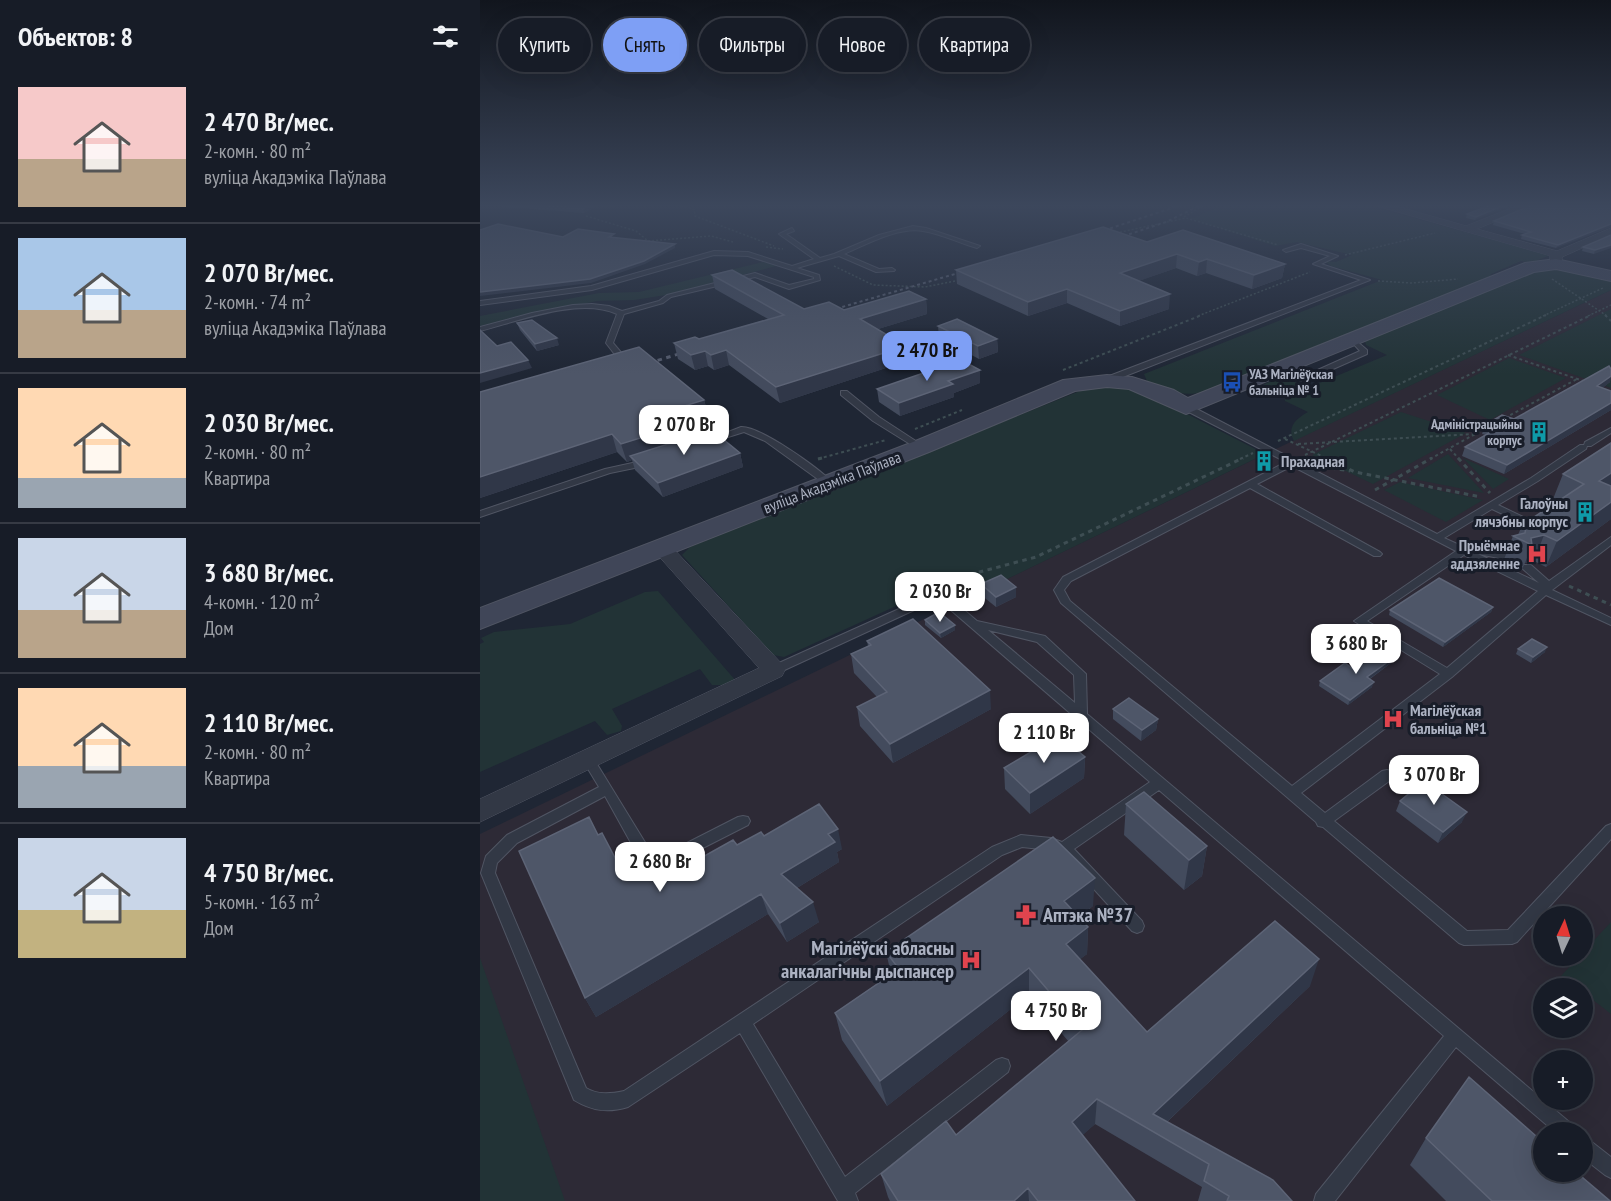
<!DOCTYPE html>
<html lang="ru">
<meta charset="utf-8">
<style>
:root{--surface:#171c27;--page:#20252f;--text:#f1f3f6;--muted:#9ea1a7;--line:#363a44;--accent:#7e9ff5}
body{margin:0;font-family:"PT Sans Narrow",sans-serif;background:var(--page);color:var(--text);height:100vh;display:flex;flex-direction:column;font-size:22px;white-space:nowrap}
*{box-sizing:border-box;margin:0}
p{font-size:20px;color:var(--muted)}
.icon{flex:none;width:33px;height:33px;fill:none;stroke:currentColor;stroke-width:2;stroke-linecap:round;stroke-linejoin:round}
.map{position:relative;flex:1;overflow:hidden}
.sheet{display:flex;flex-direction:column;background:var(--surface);width:480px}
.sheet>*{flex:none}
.guide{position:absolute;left:18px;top:18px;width:570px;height:54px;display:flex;gap:12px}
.needle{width:39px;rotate:4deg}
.controls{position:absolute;left:1053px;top:906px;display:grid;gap:12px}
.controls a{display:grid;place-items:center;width:60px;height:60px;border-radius:50%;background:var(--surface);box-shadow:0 6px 24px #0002,0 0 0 2px var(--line);font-size:30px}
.price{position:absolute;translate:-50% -51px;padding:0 14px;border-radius:12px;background:#fff;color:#222;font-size:20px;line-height:39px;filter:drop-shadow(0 2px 3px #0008)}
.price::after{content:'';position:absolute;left:50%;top:36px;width:18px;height:14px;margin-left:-9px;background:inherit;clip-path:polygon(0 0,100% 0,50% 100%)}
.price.on{background:var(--accent);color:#111}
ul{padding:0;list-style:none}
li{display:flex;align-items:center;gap:18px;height:150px;padding:0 18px}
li+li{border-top:2px solid var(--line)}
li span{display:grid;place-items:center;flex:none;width:168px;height:120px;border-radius:0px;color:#555}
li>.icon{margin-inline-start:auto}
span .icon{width:72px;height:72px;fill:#fffc;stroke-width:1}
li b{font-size:26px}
h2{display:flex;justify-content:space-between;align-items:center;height:72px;padding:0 18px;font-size:26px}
.tag{padding:0 21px;border-radius:27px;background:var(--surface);box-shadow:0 6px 24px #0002,0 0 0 2px var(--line);font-size:21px;line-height:54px}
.tag.on{background:var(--accent);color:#111}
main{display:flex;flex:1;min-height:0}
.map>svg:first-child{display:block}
.medical{fill:#2d2a36;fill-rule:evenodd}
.green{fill:#223336}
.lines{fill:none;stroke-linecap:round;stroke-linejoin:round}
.lane-casing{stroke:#505563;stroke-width:2}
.street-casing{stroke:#505563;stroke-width:1}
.secondary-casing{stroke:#505563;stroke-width:2}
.path-far2{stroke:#3e4e53;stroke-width:1.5;stroke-dasharray:2 2;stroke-linecap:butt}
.path-far1{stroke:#3e4e53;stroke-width:2;stroke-dasharray:3 3;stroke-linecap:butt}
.path{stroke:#3e4e53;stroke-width:3;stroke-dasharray:4.5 4.5;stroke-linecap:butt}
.lane{fill:#323845;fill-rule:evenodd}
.street{fill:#323845;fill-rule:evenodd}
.secondary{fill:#404658;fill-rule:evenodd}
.rail-far1{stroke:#545b6c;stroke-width:2;stroke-dasharray:3 3;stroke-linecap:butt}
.rail{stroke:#545b6c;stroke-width:3;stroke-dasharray:4.5 4.5;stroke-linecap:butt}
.wall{fill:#434b5d}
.shaded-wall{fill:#303748}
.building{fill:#4e5668;stroke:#5d6476;stroke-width:1.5}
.labels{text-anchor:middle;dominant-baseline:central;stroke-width:6;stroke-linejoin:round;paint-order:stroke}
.far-poi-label{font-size:14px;font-weight:bold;fill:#acb2c2;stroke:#181d29;text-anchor:start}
.poi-label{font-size:16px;font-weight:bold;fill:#acb2c2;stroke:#181d29;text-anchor:start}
.street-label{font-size:16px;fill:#acb2c2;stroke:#181d29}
.near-poi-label{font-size:20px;font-weight:bold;fill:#acb2c2;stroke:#181d29;text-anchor:start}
</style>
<main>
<section class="sheet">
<h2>Объектов: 8<svg class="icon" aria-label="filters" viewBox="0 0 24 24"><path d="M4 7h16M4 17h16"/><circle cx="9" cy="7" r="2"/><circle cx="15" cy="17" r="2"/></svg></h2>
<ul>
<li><span style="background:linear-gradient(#f6c9c9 60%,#b9a48a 0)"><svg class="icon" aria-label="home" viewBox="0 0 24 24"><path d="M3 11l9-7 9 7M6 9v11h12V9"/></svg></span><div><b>2 470 Br/мес.</b><p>2-комн. · 80 m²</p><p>вуліца Акадэміка Паўлава</p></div></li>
<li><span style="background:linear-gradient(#a9c7e8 60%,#b9a48a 0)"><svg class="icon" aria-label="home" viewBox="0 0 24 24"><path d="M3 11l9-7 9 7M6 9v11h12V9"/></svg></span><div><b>2 070 Br/мес.</b><p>2-комн. · 74 m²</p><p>вуліца Акадэміка Паўлава</p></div></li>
<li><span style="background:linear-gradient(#ffd9b3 75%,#9aa5b1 0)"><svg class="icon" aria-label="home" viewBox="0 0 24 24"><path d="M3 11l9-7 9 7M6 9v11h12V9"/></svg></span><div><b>2 030 Br/мес.</b><p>2-комн. · 80 m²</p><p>Квартира</p></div></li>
<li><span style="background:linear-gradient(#c9d6e8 60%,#b9a48a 0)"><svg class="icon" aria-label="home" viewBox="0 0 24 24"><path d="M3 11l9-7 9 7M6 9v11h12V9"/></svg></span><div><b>3 680 Br/мес.</b><p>4-комн. · 120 m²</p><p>Дом</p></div></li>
<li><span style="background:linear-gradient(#ffd9b3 65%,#9aa5b1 0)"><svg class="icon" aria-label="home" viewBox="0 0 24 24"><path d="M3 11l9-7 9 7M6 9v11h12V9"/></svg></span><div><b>2 110 Br/мес.</b><p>2-комн. · 80 m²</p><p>Квартира</p></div></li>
<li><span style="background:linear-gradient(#c9d6e8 60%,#c2b280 0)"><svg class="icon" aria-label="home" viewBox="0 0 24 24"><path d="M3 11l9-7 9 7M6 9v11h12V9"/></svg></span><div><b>4 750 Br/мес.</b><p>5-комн. · 163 m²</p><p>Дом</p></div></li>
</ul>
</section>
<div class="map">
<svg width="1131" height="1201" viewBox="0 0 1131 1201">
<rect width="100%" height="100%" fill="#1f2634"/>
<path class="medical" d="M1131,290V1201H0V834L785,454ZM1064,916H1102V956H1064ZM1064,988H1102V1028H1064ZM1064,1060H1102V1100H1064ZM1064,1132H1102V1172H1064Z"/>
<path class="green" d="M743,205H885L1070,255L1051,263L1041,261L1011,274L1009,280L762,379L753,376L742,381L743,386C710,398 699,396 667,381L664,374L902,280L851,266L844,261L856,262L872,255L817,242L795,246L711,219Z
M283,262L300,265L186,295L154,300L117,301L0,326V316L119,293L159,292Z
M1071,267L1131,279V290L814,441C806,427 817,418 828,412L805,401L804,395L783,385L799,377L830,387L907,355L886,345L885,341L890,339L1057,269Z
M1131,309V388L1039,355Z
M1029,358L1086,378L1010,420L957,395Z
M615,385L645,387L672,396L785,454L480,602L460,586L304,657L293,655L202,555L210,547Z
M921,412L986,433L893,484L832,455Z
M968,454L1004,493L928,478Z
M983,458L1029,479L1013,489Z
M920,482L1003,500L966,522L904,490Z
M178,591L256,681L247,685H232L220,669L132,709L142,726L141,731L127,735L115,721L0,772V644L4,642L1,638L14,632L90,624L165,592Z
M1131,922V1014L1103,992L1102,988H1098L1081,976Z
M0,958L85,1201H0Z"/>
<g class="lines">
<g class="lane-casing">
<path id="lane" d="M433,226L446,228L500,246L497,248C479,243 462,234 443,231C420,226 385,245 364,254L399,269L412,268L415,270L414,271L396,272L359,256L317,268L339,275L340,280L309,289L275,277L191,297L183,303L144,314L133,343L150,363L146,365H143L126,343L137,314C99,297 39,321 0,331V327L52,313L93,305L112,304L129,306L142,311L179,301L187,295L275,273L309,285L334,279V277L268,256L234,255L112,290L0,305V301L111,286L234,251L268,252L312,266L334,259L299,234L312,228L314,231L306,234L340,258L354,254L399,235Z
M821,244L858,256L841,264L890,280L630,382H624V378L881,280L833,264L850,256L821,248L806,252L803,250Z
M873,338L887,350V354L826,381H820L790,371L794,369L822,377L880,351L870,340Z
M361,391H367L399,417L445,447L444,449H438L393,421L361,395Z
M703,405H709L957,534L1051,478L1100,445H1104L1105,442L1131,428V433L1111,446H1107L1106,449L1058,481L1018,505L1056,523L1058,525L1056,527H1050L1012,509L964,538L986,548H1000L1033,555L1034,557L1029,560L998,554L1059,583L1043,569L1042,567L1043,565H1051L1069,581L1131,537V545L1072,590L1131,618V625L1066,595L972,677L821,793L845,813L902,771L907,770L912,771L913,775L912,779L854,821L987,931L1028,930L1126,826L1131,824V839L1037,942L1032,944L984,945L979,943L843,827L838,826L836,822L581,603L574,590L583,577L806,462L703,409ZM812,466L976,551L874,621L960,674L812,786L590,601L584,590L591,581L770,488L894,556H900L902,554L900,552L777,484ZM984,555L1058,591L967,668L887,621Z
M261,427C280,426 339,468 353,483L349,486L346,485L285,441L264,432L229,443L225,441Z
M166,460L169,461V465L130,473L0,517V511L125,469Z
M459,591L463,592L497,621L565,636L606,674L607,714L1094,1126L1097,1132H1075L976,1047L855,1201H834L836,1194L964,1036L679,790L594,849L662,921L664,926L662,931L657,933L652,931L583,855L570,850L542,847L522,855L273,1024L365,1177L516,1060L522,1058L528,1060L530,1066L528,1072L375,1193L378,1201H358L260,1033L148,1107C128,1113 112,1111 94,1100L1,873L6,856L27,835L119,787L102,759L104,756L108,754L112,756L166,844L207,843L258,817L263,816L268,817L270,821L268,825L209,855L165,856L156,852L125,796L37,843L17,863L15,873L106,1088C118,1095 130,1094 144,1091L512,847L541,835L571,838L582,842L670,782L458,599L298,673H290L288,670L290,667ZM508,630L557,642L594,675L595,703Z
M1102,1136L1108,1139L1131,1157V1178L1125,1175L1102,1157Z"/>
</g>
<g class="street-casing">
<path id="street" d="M894,205H912L986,226L1039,205H1054L997,229L1077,251L1131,228V235L1082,257V264L1076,268L1070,264V256Z
M182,542L189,544L302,664L305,670L302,676L0,822V799L279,668L175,552L172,548Z"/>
</g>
<g class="secondary-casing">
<path id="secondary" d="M1076,259L1131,271V281L1076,269L1054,272L706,414L649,389L627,387L595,391L449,452L0,629V608L433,442L583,380L627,375L652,377L694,390L708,398L1045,263Z"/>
</g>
<path class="path-far2" d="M197,205L214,209L215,216L294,246
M121,206L169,205
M106,216L156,231L168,241L231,236L253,242
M704,217L724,205
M636,233L706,218L798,245
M286,247L303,249
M865,255L955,233
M354,266L393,285L445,287L480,280
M1072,279L1127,316
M898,281L932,283L978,279
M718,316L830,272
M1063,316L1123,288
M1108,316L1131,305"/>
<path class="path-far1" d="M1125,315L1131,321
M1028,355L1106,382
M583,370L722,315
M1025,418L1097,379
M435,429L482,410
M805,439L848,459
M798,441L1066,315
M818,444L994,434
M970,449L979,459
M825,455L1111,315
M338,459L406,440
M760,459L773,453
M950,459L1006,428"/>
<path class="path" d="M845,458L875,472L1001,497
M978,458L1010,493
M338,459L342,458
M851,468L870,471
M895,490L952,458
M1089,586L1131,605
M467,587L477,578L556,557L763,458"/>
<use href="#lane" class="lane"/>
<use href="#street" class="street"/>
<use href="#secondary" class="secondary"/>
<path class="rail-far1" d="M613,234L701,205
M632,240L686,222L721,205
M345,312L492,269"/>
<path class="rail" d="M169,363L212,350"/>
</g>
<path class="wall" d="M4,205H118L104,213Z
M1011,205L995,220L986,218L987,214Z
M1131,205L1076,248L1041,239L1042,235L1045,234L1013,225L1014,221Z
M1131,235L1114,254L1102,251L1103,247Z
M667,242L805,264L802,278L772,289L726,273L717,276L696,268L658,281L689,309L640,326L587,303L548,316L477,284L476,270Z
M232,275L324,309L364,310L446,299L447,314L398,329L426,346L427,361L300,403L249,365L234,370L228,366L215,370L198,359L194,343L219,339L288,319L235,289Z
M37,323L79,345L57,351L40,330Z
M458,326L517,339L518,352L499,359L459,338Z
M1131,369L1130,382L1122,388L1131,391V410L1024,474L982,456L985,447L1006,435L1002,434L1005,425L1034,419Z
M500,383L474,393V397L420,416L399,402L397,389Z
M0,392L224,400L229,417L206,425L210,437L260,453L263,467L183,497L155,470L152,460L147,462L137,452L0,498Z
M1131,443V519L1066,567L1054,561L1045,563L1041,571L1023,562L1033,536L1038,535L1042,525L1078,501L1073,499L1083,474Z
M501,584L536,587V597L516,607L501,595Z
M1013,607L1011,612L963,647L909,615L910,610Z
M445,620L475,630L461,638L445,625Z
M387,641L511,709L413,763L380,726L377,707L397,697L374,673L371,654L388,646Z
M1038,649L1065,652L1051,663L1036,654Z
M911,663L890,679L892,687L868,705L839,686L840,681L872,668Z
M633,709L678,719L676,730L661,741L633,719Z
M605,757L604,778L550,814L525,789L524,768Z
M920,801L982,822L958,843L916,811Z
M646,804L727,846L722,876L704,890L644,835Z
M118,835L142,871L215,877L210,864L257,845L362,849L357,852L359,862L317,888L339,922L307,942L288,914L116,1017L105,998Z
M613,906L599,917L608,927L607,954L600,959L667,1032L830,986L687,1122L812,1201H718L722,1187L615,1124L602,1135L655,1201H410L408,1197L401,1174L476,1135L589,1042L549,995L407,1106L362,1040L355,1013L411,974L406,952Z
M946,1138L1130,1201H966L930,1165Z"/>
<path class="shaded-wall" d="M109,205H118L104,213L103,209Z
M1025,205H1032L995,220L996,217Z
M1131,224V227L1076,248L1078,245Z
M195,244V248L165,264L111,283L0,296V292Z
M1131,245V248L1114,254L1115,250Z
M697,254L696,268L639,288L640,273Z
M727,259L726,273L717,276L719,262Z
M805,264L802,278L772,289L774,275Z
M587,289V303L548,316V302Z
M690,294L689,309L640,326V311Z
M446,299L447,314L382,334L380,319Z
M77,338L79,345L57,351L55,344Z
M517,339L518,352L499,359L498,346Z
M426,346L427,361L300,403L296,387Z
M246,350L249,365L234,370L231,355Z
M225,351L228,366L215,370L211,355Z
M48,360L52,368L0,383V373Z
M500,370V383L474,393V397L420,416L419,403L468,381Z
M1131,376L1130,382L1114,395L1117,386Z
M224,400L229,417L206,425L211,442L150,456L152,460L147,462L141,444L191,410Z
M1131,403V410L1024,474L1027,465Z
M132,434L137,452L0,498V477Z
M260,453L263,467L183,497L178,483Z
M1131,473V490L1119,481Z
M1131,502V519L1066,567L1077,541Z
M1064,535L1054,561L1045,563L1052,545L1051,538Z
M536,587V597L516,607V597Z
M1013,607L1011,612L963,647L965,642Z
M475,625V630L461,638L460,633Z
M1067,647L1065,652L1051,663L1053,657Z
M913,658L911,663L885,682L887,677Z
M894,682L892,687L868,705L870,700Z
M510,690L511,709L413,763L410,744Z
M678,719L676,730L661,741L662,730Z
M605,757L604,778L550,814V793Z
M987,812L982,822L958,843L963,832Z
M358,829L362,849L357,852L359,862L307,894L301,874L348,834Z
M727,846L722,876L704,890L709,860Z
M615,878L613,906L583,928L584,901Z
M281,894L288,914L116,1017L105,998Z
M333,902L339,922L307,942L300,923Z
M608,927L607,954L585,971L586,944Z
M839,959L830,986L675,1133L673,1114Z
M549,968V995L407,1106L400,1081Z
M617,1099L615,1124L591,1146L592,1122Z
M548,1188L549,1201H534Z"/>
<path class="building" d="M58,205H109L103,209Z
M1011,205H1025L996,217L987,214Z
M1052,205H1131V224L1078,245L1042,235L1051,232L1014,221Z
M18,224L83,237L98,229L134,234L129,237L195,244L164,261L110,279L0,292V230Z
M623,227L667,242L703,230L805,264L774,275L727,259L719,262L697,254L640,273L690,294L640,311L587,289L548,302L476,270Z
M1131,235V245L1115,250L1103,247Z
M252,270L324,309L349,302L364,310L429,291L446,299L380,319L426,346L296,387L246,350L231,355L225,351L211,355L194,343L215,337L219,339L304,315L232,275Z
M477,319L517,339L498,346L458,326Z
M52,320L77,338L55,344L37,323Z
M0,330L17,346L31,342L48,360L0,373Z
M159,347L224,400L191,410L206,424L141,444L132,434L0,477V392Z
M481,360L500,370L468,381L473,384L419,403L397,389Z
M1129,366L1131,369V376L1117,386L1131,391V403L1027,465L985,447L1016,429L1005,425L1022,415L1034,419Z
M232,430L260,453L178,483L150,456Z
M1131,443V473L1119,481L1131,486V502L1077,541L1064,535L1051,538L1052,545L1033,536L1045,533L1046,526L1042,525L1104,484L1083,474Z
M521,575L536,587L516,597L501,584Z
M959,578L1013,607L965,642L910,610Z
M459,612L475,625L460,633L445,620Z
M433,619L510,690L410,744L377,707L407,692L371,654L391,645L387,641Z
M1052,639L1067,647L1053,657L1038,649Z
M898,649L913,658L887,677L894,682L870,700L840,681L865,663L872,668Z
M649,698L678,719L662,730L633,709Z
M579,735L605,757L550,793L524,768Z
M944,781L987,812L963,832L920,801Z
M664,792L727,846L709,860L646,804Z
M339,804L358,829L348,834L355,842L301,874L333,902L300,923L281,894L105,998L39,851L109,817L118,835L122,833L142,871L218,877L210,864L253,840L257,845L281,832L284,836Z
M573,837L615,878L584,901L608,927L586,944L667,1032L795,921L839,959L673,1114L793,1180L812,1201H747L749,1196L724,1181L729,1164L617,1099L592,1122L655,1201H558L548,1188L534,1201H418L401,1174L466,1121L476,1135L602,1030L549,968L400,1081L355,1013L419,969L406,952Z
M989,1077L1064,1143V1172H1096L1130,1201H1012L946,1138Z"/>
<linearGradient id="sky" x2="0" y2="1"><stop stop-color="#11151d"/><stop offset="0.55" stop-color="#3c475c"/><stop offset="1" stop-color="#3c475c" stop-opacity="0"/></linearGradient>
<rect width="1131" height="374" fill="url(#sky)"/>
<defs>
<g id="bus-bare" transform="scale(1.62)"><path d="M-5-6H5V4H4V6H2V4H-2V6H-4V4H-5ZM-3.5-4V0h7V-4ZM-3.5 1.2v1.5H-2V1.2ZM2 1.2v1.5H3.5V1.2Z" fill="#1a4fb4" stroke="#181d29" stroke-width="2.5" paint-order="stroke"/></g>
<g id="building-bare" transform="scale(1.62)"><path d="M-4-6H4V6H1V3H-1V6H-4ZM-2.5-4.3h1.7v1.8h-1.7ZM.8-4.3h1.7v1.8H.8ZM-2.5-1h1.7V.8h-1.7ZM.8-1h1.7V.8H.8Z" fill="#0f9aa8" stroke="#181d29" stroke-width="2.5" paint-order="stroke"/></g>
<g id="hospital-bare" transform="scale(1.62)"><path d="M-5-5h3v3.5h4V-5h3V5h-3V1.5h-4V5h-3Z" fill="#e0444e" stroke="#181d29" stroke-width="2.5" paint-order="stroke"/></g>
<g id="pharmacy-bare" transform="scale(1.62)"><path d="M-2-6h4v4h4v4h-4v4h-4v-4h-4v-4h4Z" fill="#e0444e" stroke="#181d29" stroke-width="2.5" paint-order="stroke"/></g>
</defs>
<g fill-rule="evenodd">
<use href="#bus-bare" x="752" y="382"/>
<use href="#building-bare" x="1059" y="432"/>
<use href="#building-bare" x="784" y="461"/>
<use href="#building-bare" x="1105" y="512"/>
<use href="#hospital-bare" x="1057" y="554"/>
<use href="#hospital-bare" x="913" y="719"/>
<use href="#pharmacy-bare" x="546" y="915"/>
<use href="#hospital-bare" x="491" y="960"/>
</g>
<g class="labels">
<g class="far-poi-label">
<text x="769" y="374">УАЗ Магілёўская<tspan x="769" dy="16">бальніца № 1</tspan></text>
<text x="1042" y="424" text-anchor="end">Адміністрацыйны<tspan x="1042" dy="16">корпус</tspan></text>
</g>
<g class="poi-label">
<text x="801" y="461">Прахадная</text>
<text x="1088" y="503" text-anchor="end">Галоўны<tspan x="1088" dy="18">лячэбны корпус</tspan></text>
<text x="1040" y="545" text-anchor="end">Прыёмнае<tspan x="1040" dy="18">аддзяленне</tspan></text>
<text x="930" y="710">Магілёўская<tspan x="930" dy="18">бальніца №1</tspan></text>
</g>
<g class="street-label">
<text transform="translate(352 482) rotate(-21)">вуліца Акадэміка Паўлава</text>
</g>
<g class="near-poi-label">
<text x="563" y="915">Аптэка №37</text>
<text x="474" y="948" text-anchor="end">Магілёўскі абласны<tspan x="474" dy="23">анкалагічны дыспансер</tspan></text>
</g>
</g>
</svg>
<div class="controls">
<a><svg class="needle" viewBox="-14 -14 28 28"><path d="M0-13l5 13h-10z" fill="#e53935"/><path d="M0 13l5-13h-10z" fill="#9ea1a7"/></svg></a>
<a><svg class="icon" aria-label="layers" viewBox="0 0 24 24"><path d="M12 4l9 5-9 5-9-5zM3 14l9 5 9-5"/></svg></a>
<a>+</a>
<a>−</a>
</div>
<b class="price on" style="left:447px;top:382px">2 470 Br</b>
<b class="price" style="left:204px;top:456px">2 070 Br</b>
<b class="price" style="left:460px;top:623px">2 030 Br</b>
<b class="price" style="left:876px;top:675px">3 680 Br</b>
<b class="price" style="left:564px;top:764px">2 110 Br</b>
<b class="price" style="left:954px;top:806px">3 070 Br</b>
<b class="price" style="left:180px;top:893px">2 680 Br</b>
<b class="price" style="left:576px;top:1042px">4 750 Br</b>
<div class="guide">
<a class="tag">Купить</a>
<a class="tag on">Снять</a>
<a class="tag">Фильтры</a>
<a class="tag">Новое</a>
<a class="tag">Квартира</a>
</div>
</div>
</main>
